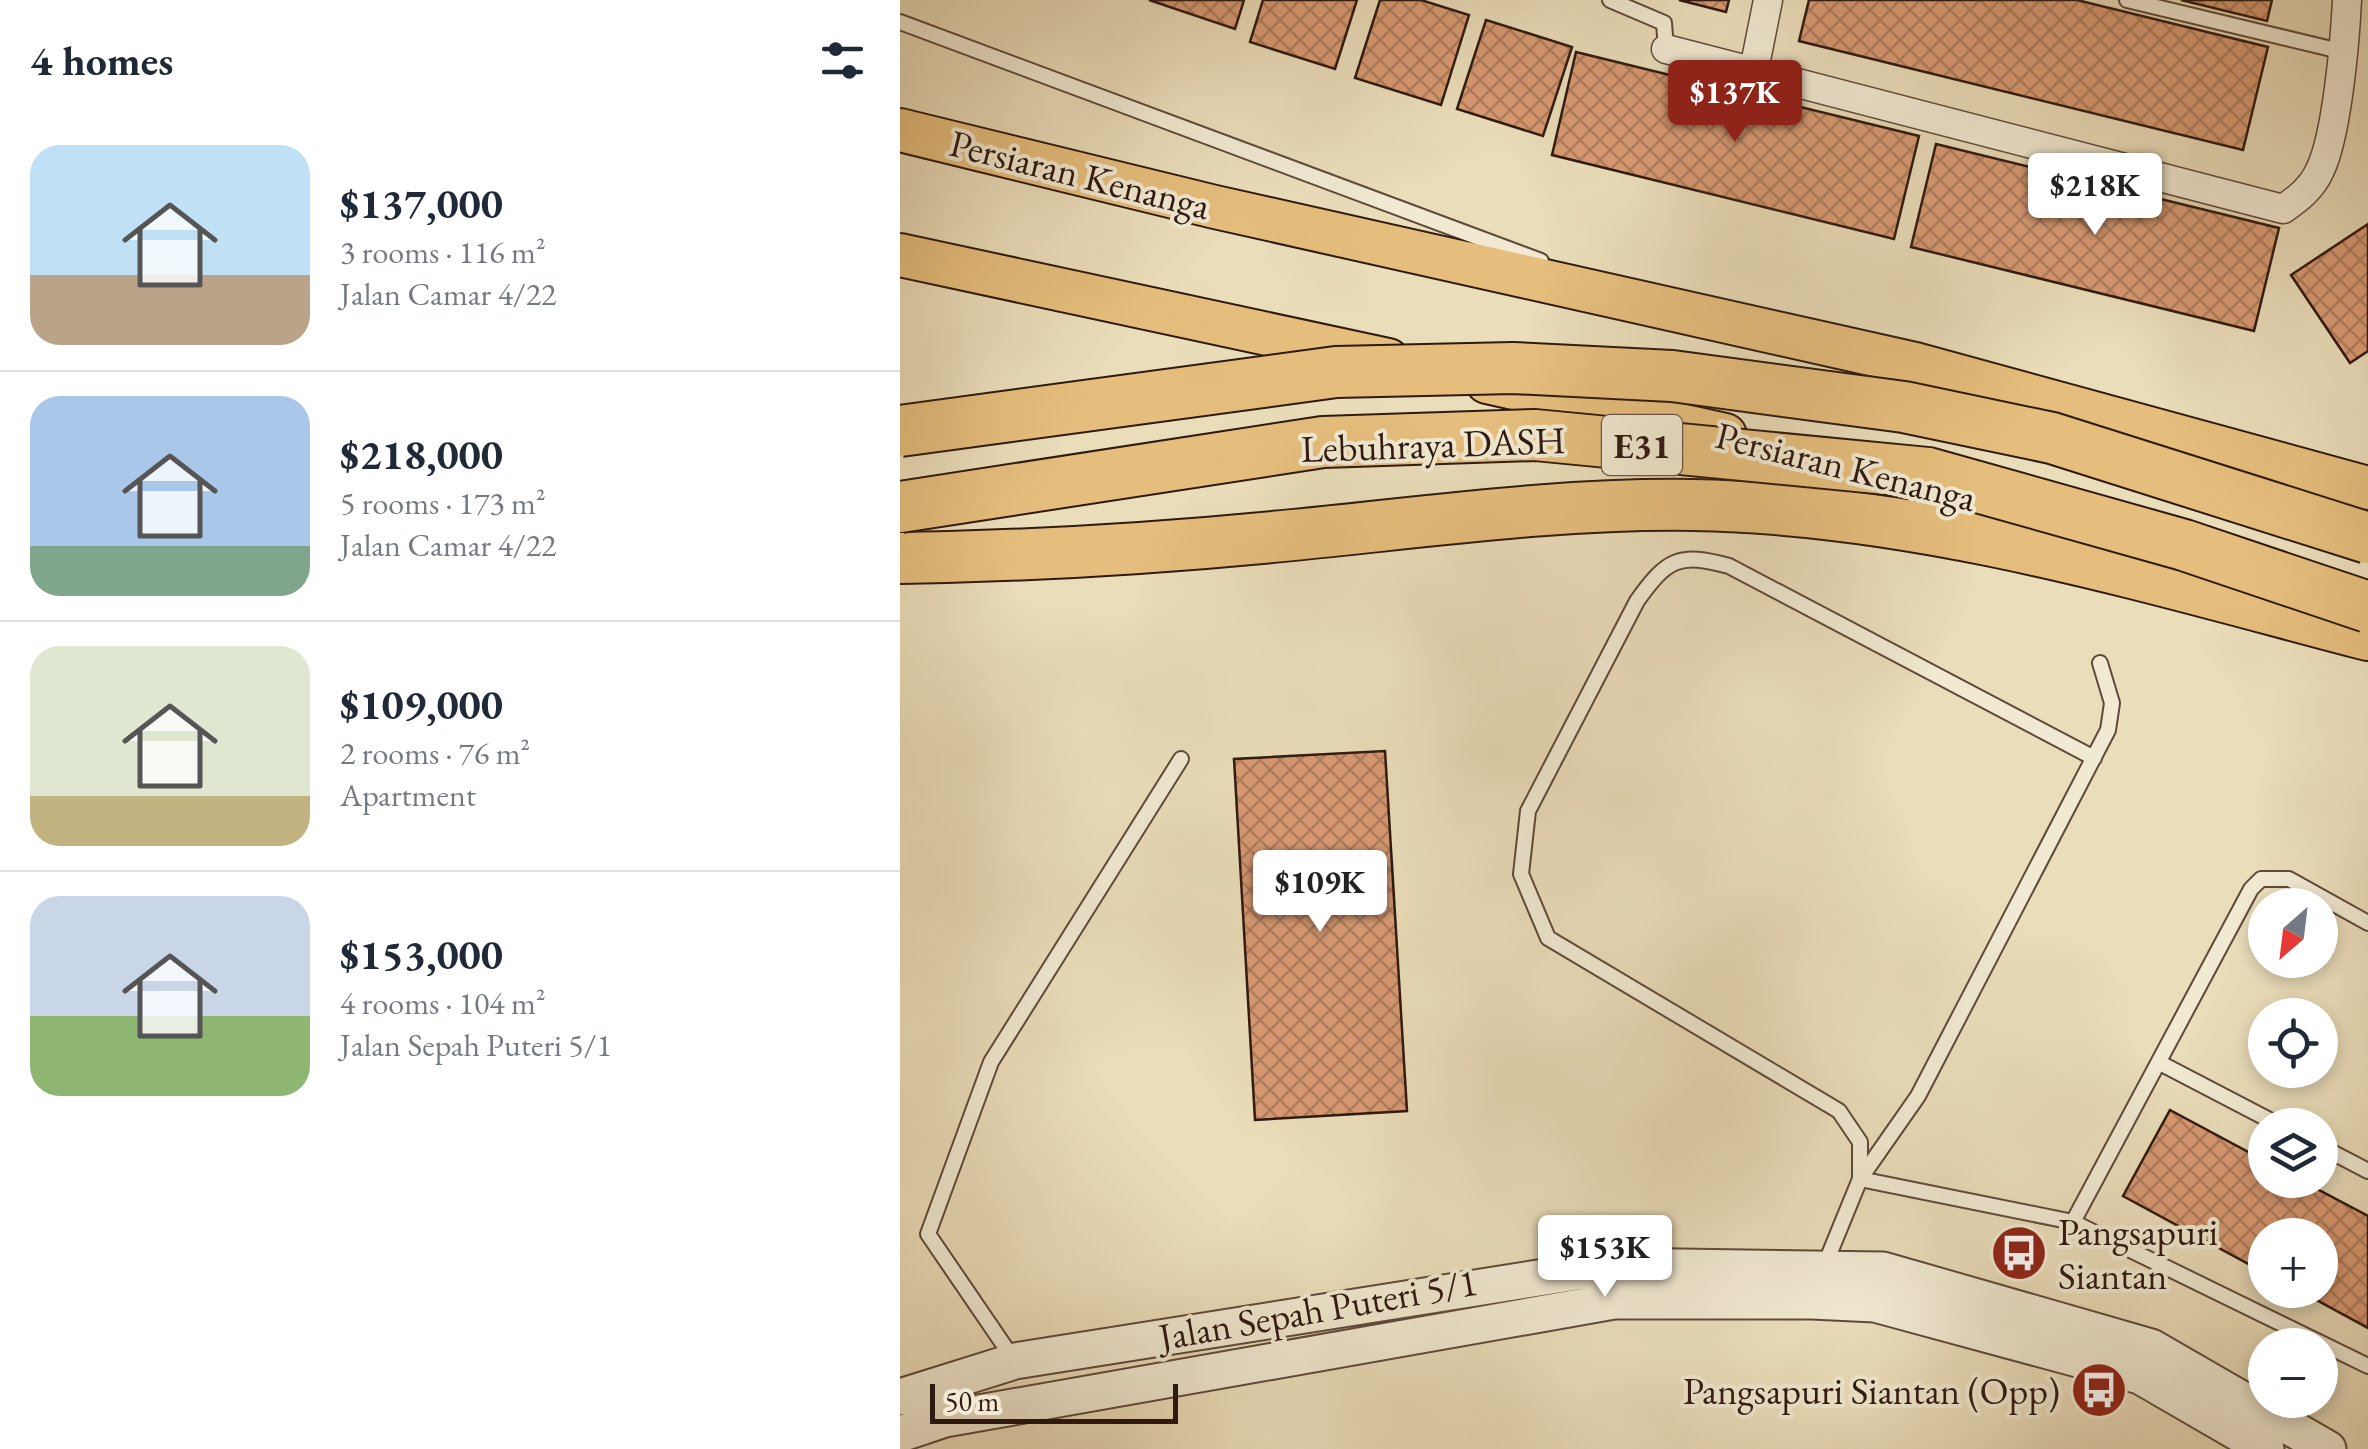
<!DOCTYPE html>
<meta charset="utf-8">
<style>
:root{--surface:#fff;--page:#f6f6f7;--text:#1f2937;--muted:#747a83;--line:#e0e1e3;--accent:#8f2418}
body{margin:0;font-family:"EB Garamond",serif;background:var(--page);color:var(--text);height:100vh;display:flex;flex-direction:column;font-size:38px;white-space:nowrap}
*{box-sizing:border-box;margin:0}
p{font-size:32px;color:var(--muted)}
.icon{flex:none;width:55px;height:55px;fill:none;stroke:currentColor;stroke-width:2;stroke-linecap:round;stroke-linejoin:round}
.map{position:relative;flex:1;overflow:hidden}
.side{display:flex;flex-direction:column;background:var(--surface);width:900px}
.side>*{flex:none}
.needle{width:65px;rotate:208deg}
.fabs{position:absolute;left:1348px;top:888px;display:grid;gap:20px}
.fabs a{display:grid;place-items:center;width:90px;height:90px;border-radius:50%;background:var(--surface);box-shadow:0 5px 15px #0003;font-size:50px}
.scale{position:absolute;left:30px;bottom:25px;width:248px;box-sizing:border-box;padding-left:10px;border:5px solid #2f1910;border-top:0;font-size:28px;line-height:35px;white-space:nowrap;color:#2f1910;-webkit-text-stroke:8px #f1e9d2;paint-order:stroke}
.price{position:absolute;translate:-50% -85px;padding:0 22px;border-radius:10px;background:#fff;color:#222;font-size:32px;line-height:65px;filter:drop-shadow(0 2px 5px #0008)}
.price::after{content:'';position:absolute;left:50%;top:60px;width:30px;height:22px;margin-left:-15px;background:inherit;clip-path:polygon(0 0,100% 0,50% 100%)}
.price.selected{background:var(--accent);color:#fff}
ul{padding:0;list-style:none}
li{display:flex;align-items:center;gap:30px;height:250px;padding:0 30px}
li+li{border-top:2px solid var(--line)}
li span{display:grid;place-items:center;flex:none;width:280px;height:200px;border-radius:30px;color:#555}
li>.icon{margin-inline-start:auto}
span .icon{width:120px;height:120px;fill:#fffc;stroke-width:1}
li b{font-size:42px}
h2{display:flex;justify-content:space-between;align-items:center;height:120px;padding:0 30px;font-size:42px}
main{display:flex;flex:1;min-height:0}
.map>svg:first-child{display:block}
.building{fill:url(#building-cross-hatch);stroke:#2f1910;stroke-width:2.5}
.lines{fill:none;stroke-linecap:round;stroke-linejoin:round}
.service-casing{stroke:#5e4a3a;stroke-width:18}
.minor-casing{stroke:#5e4a3a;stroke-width:31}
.tertiary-casing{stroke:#5e4a3a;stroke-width:39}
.primary-casing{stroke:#2f1910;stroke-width:46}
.motorway-casing{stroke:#2f1910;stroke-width:54}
.service{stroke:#f1e9d2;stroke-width:14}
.minor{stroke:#f1e9d2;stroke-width:28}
.tertiary{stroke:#f1e9d2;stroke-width:35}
.primary{stroke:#e5be7d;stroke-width:42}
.motorway{stroke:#e5be7d;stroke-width:50}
.motorway-bridge-casing{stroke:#2f1910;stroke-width:54;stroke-linecap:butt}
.motorway-bridge{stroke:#e5be7d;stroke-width:50}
.labels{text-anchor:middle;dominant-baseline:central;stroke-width:8;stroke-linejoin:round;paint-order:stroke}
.shield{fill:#f1e9d2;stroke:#69574a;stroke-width:2.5}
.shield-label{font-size:35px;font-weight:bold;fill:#2f1910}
.street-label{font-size:38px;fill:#2f1910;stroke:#f1e9d2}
.poi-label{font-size:38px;fill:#2f1910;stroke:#f1e9d2;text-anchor:start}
</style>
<main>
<section class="side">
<h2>4 homes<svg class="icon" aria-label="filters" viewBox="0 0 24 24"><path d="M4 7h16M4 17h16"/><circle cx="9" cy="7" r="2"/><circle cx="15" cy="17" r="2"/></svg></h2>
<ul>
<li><span style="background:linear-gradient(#bfe0f5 65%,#b9a48a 0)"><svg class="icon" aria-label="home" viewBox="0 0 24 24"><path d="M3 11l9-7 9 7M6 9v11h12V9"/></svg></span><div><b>$137,000</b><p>3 rooms · 116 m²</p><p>Jalan Camar 4/22</p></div></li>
<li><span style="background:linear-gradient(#a9c7e8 75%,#7fa58c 0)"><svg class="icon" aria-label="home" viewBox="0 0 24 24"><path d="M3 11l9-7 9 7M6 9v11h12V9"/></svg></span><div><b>$218,000</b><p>5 rooms · 173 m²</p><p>Jalan Camar 4/22</p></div></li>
<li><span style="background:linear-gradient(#dfe7d0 75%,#c2b280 0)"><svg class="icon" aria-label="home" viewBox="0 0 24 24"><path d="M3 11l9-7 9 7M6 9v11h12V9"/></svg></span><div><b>$109,000</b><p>2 rooms · 76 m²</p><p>Apartment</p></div></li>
<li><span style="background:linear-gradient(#c9d6e8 60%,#8fb573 0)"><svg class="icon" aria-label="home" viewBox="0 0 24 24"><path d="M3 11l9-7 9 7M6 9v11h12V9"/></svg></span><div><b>$153,000</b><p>4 rooms · 104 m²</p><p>Jalan Sepah Puteri 5/1</p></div></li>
</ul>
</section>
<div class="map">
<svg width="1468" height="1449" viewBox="0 0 1468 1449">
<defs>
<pattern id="building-cross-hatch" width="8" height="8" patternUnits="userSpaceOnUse" patternTransform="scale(2.5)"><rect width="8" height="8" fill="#d89a73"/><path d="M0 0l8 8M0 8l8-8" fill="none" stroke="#b07d5d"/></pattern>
</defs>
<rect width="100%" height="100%" fill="#eaddba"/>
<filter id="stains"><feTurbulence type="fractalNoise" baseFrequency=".002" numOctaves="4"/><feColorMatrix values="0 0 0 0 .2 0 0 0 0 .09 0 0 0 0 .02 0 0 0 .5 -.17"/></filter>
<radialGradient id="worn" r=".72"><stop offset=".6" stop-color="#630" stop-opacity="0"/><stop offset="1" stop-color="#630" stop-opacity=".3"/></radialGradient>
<path class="building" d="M249,0H344L335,29Z
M363,0H457L435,69L350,42Z
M480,0H521L569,15L541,105L455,78Z
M779,0H829L826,12Z
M909,0H1177L1368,47L1343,150L899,41Z
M1281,0H1372L1367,21Z
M586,20L672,47L643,136L557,109Z
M676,52L1019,136L994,239L652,155Z
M1036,144L1379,228L1354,331L1011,247Z
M1468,224V351L1450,363L1391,275Z
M485,751L507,1111L355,1120L334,759Z
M1270,1110L1365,1161V1180H1400L1468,1216V1328L1398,1290H1420V1235H1365V1273L1223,1196Z"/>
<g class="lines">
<g class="service-casing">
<path id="service" d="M710,0L764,23L766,49
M1227,0L1444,52
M0,22L641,261
M1200,663L1212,703L1208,730L1018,1096L960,1179L1173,1222L1468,1366
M1260,1063L1379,1125
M1420,1146L1468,1171
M1173,1222L1351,889L1361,879H1389L1468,923
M924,1267L960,1179V1142L939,1111L648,938L621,874L628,811L737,601C767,559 779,552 829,566L1194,758
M114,1360L28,1234L91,1062L281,759"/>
</g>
<g class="minor-casing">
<path id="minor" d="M766,49L1383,209C1398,199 1412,188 1420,170C1437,135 1445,41 1447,0
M854,70L868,0"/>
</g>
<g class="tertiary-casing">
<path id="tertiary" d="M0,1397L115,1361L714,1266L983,1270L1251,1347L1428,1449
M0,1434L45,1419L714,1301H912L975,1304L1240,1376L1366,1449"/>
</g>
<g class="primary-casing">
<path id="primary" d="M0,130L315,207L1015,364L1468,488
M0,255L488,360
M587,382L825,435"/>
</g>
<g class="motorway-casing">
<path id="motorway" d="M0,558C131,556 262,548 393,535C526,522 659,503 793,505C1024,509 1246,577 1468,635"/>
</g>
<use href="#service" class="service"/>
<use href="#minor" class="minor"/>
<use href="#tertiary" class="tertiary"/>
<use href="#primary" class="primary"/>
<use href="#motorway" class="motorway"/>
<g class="motorway-bridge-casing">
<path id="motorway-bridge" d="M0,431L436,372L613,368L772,376L1004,407L1152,438L1468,538
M0,507L423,442L635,435L1028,473L1284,545L1468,607"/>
</g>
<use href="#motorway-bridge" class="motorway-bridge"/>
</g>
<defs>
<g id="bus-disc" transform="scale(2.875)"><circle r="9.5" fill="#8f2418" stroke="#f1e9d2"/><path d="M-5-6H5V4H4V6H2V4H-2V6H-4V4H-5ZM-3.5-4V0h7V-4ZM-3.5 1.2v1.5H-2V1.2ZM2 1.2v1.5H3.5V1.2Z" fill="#fff"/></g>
</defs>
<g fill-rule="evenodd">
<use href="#bus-disc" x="1119" y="1253"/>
<use href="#bus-disc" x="1199" y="1390"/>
</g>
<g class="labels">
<rect class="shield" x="702" y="415" width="80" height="60" rx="8"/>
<g class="shield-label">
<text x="742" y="445">E31</text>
</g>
<g class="street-label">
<text transform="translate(180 174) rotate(14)">Persiaran Kenanga</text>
<text transform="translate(533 444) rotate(-2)">Lebuhraya DASH</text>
<text transform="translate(946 466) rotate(14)">Persiaran Kenanga</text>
<text transform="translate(418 1309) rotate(-10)">Jalan Sepah Puteri 5/1</text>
</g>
<g class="poi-label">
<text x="1158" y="1231">Pangsapuri<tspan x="1158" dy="44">Siantan</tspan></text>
<text x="1160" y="1390" text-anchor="end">Pangsapuri Siantan (Opp)</text>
</g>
</g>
<rect width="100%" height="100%" filter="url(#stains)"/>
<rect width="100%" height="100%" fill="url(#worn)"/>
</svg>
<div class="fabs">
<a><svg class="needle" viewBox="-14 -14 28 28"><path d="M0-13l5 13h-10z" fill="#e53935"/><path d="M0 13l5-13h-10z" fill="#747a83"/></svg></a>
<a><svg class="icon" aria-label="locate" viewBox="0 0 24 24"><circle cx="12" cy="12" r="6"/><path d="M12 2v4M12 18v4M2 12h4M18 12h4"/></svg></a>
<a><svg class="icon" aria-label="layers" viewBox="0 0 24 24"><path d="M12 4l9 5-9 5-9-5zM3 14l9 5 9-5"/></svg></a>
<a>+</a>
<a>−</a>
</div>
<div class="scale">50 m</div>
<b class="price selected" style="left:835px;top:145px">$137K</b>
<b class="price" style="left:1195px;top:238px">$218K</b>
<b class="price" style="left:420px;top:935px">$109K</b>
<b class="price" style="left:705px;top:1300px">$153K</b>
</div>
</main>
